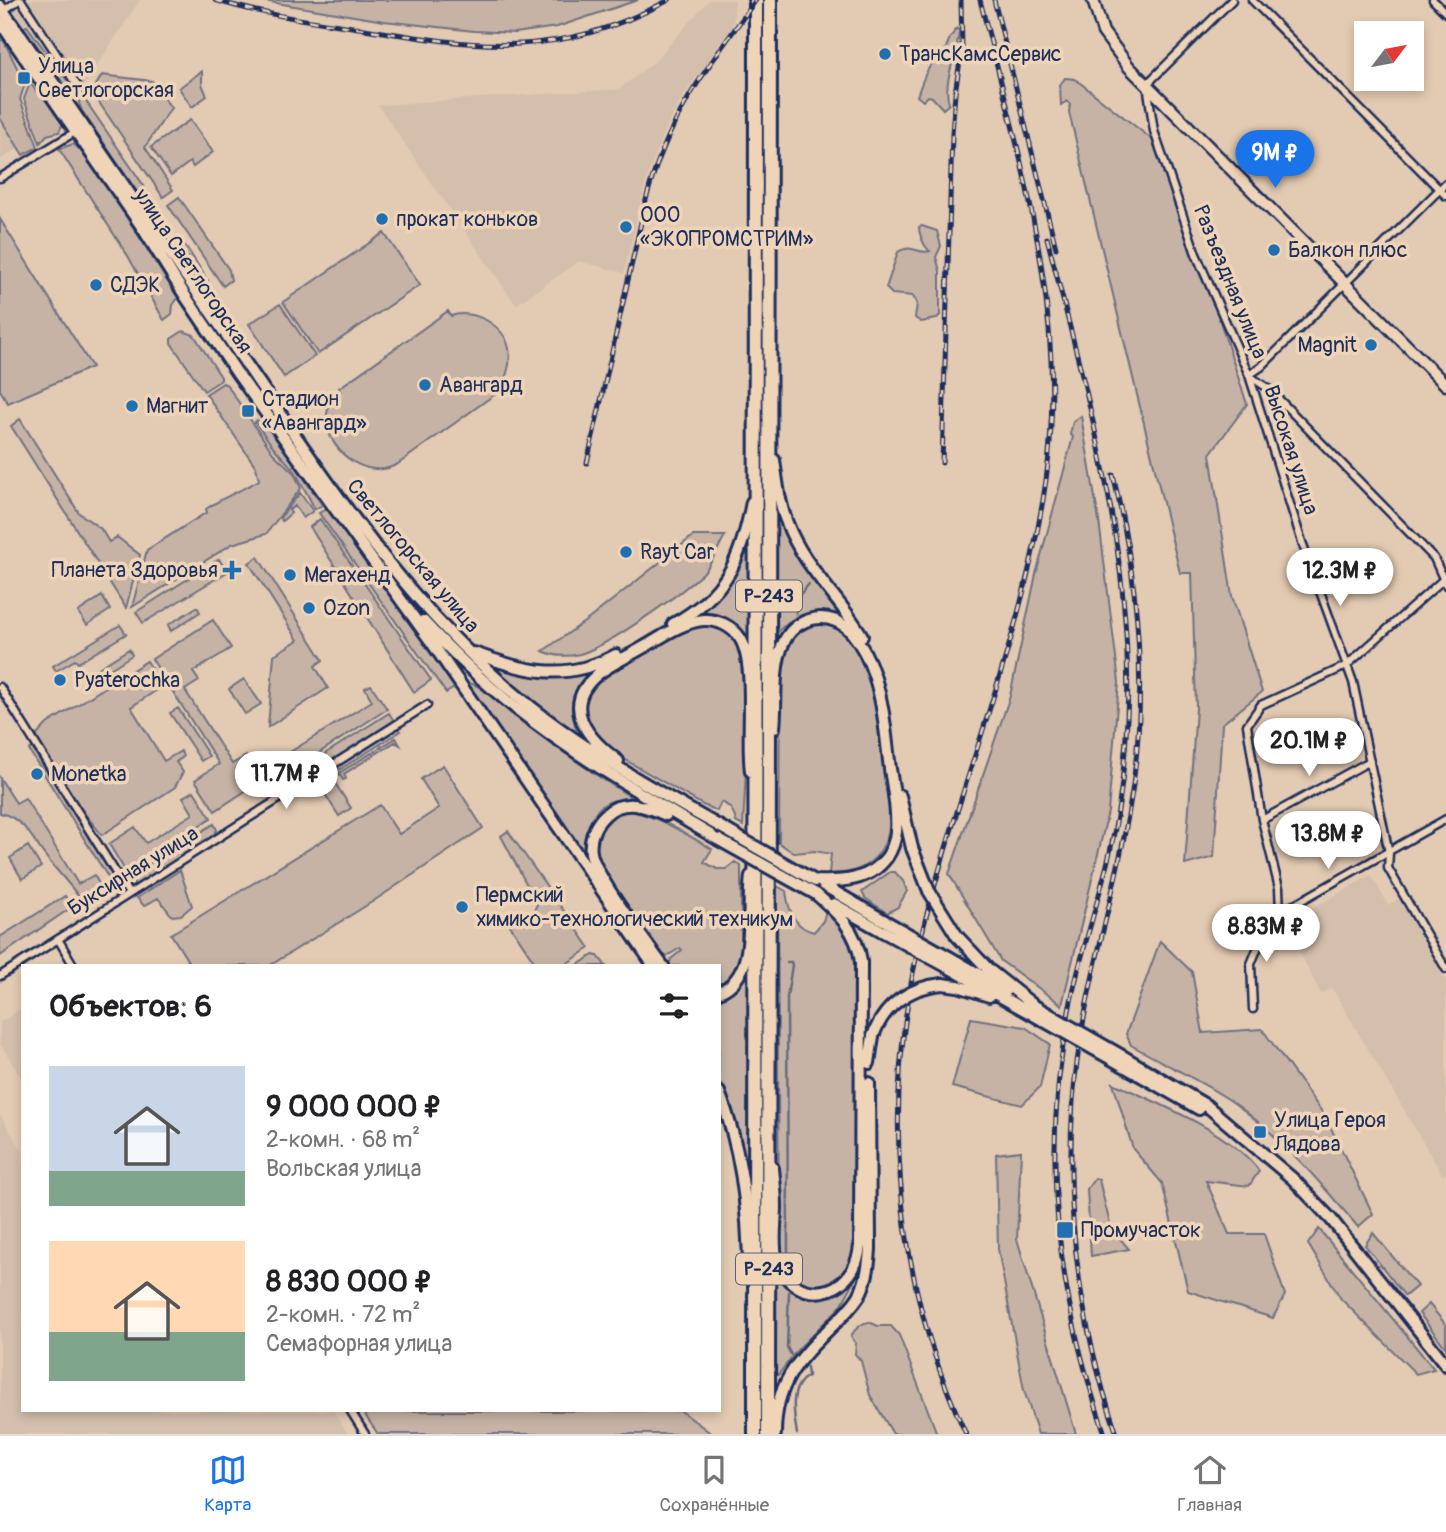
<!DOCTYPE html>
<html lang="ru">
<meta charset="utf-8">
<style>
:root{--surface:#fff;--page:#f6f6f6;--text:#202124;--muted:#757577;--line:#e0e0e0;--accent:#1a73e8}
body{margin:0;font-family:Pangolin,sans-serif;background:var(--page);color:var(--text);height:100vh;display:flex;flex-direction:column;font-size:26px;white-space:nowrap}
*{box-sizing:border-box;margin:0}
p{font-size:23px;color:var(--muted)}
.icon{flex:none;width:38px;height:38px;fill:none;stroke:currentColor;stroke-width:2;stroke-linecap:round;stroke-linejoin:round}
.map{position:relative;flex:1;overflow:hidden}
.drawer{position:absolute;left:21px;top:964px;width:700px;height:448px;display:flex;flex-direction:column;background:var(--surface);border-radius:0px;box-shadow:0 4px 10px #0003}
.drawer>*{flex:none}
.needle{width:46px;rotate:58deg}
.tools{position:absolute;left:1354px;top:21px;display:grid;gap:14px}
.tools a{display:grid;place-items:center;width:70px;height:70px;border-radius:0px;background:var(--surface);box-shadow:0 4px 10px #0003;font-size:35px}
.price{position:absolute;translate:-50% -60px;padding:0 16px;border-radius:24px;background:#fff;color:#222;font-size:23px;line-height:46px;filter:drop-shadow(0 2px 4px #0008)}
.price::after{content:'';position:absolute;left:50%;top:42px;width:21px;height:16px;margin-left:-10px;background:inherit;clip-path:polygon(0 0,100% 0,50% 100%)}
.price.active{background:var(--accent);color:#fff}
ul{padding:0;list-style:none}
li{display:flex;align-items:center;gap:21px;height:175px;padding:0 28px}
li span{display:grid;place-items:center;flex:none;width:196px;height:140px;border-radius:0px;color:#555}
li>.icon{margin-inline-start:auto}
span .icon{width:84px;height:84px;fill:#fffc;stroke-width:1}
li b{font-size:30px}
h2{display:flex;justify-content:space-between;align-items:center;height:84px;padding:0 28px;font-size:30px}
.tabs{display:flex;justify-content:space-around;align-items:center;height:98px;border-top:2px solid var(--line);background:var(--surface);font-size:19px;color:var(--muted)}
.tabs a{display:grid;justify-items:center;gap:4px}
.tabs .active{color:var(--accent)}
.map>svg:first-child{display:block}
.built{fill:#d4bfac}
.green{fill:#c6b3a5;stroke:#707182;stroke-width:2}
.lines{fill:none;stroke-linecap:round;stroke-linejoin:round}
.stream{stroke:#686a7e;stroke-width:2.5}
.street-casing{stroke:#1b2f5e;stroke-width:11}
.secondary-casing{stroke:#1b2f5e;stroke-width:15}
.primary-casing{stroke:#1b2f5e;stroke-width:16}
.highway-casing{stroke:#1b2f5e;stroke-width:18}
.street{stroke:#f0d4b7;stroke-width:6}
.secondary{stroke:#f0d4b7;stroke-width:10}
.primary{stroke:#f0d4b7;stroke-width:10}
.highway{stroke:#f0d4b7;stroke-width:12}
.rail-casing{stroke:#1b2f5e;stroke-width:5}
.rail{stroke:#f0d4b7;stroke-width:2.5;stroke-dasharray:8;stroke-linecap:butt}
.primary-bridge-casing{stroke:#1b2f5e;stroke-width:16;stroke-linecap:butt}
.primary-bridge{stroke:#f0d4b7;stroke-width:10}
.poi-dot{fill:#1f6fb2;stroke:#f0d4b7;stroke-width:2.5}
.labels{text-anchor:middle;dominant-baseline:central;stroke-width:7;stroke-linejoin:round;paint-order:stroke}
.shield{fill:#f0d4b7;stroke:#5b6079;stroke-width:2}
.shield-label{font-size:19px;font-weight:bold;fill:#1b2f5e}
.poi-label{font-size:21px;fill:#1b2f5e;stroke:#f0d4b7;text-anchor:start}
.street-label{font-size:21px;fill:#1b2f5e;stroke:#f0d4b7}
</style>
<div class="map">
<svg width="1446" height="1434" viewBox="0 0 1446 1434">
<rect width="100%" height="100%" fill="#e3cab2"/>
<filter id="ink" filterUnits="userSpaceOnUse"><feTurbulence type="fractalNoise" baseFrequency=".0143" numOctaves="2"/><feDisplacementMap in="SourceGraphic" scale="14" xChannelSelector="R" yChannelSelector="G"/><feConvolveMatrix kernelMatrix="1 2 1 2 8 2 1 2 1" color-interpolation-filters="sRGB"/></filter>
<g filter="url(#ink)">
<path class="built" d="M6,0H140L75,99Z
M709,0H735L733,26L684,95L663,134L646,180L624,273L579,261L516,305L378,105L620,89L655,61Z
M0,118L19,148L0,160Z
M1371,875L1388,905L1399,899L1446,982V1174L1443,1176L1332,988L1321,994L1285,924Z
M23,1008V1081L0,1043V1022Z
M0,1115L23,1152V1410L333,1411L348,1434H0Z"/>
<path class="green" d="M258,0H638L557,27L515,33L474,31L384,21Z
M27,26L66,79L74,83V86H65L24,27Z
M957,28L959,31C958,54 942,81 949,104L943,109L932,97L928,96L923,101L917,96C923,80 927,63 943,55L950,38Z
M0,39L4,41L25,84L20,99L38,147L23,155L0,118Z
M202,71V84L207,96L192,107L179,88Z
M102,75L152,81L171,108L145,147L173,190L163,197L92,92Z
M1065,78L1075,79L1163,148L1247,404L1210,454L1232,596L1262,692L1222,724L1214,857L1185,865L1196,709L1192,573H1180L1069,112L1070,104L1067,101L1061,105L1060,85Z
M30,83L37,92L41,91L64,121L59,132L47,135L40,143L24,99Z
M81,94L144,186L151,203L150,205L137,192L82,111L79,103Z
M190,120L213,152L193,167L190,162L171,176L151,147Z
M73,144L88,156L178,298L173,305L172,314L164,320L128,256L59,149Z
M179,197L229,270L231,280L223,286L168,205Z
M0,219L92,367L8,403L0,390Z
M922,226L937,231L941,246L936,257L940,271V315L936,319L921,322L915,318L917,304L913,296L892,294L886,288L898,252C913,243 918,255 930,251C924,247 919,234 919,227Z
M384,233L420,285L318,354L283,302Z
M183,242L208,281L203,284L180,244Z
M280,304L315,356L284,377L249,324Z
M448,311L451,316C473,308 505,325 509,349C512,365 506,379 498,392L398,464C394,466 388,469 383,469C343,473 306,420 340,391L339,388Z
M183,331L194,335L221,377V380L204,391L171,343V339Z
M223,383L227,385L273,453L294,473L301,488L266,534L232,544L132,607L147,550L207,512L206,509C223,497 241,491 259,480L256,467L206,394Z
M1081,416L1099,521L1119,682L1108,812L1062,1005L1001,961L949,874L1010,696L1036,574L1073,437L1070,434L1073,422Z
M20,419L79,513L101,529L109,542L117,537L140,555L126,608L11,426Z
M257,420L273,432L322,505L315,509L295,471L274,448L255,422Z
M300,493L313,511L303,518L295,506L289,510L291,513L282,521L280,518Z
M326,509L330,511L456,687L446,693L319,513Z
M778,516L799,557L842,617C813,609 795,611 775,635L773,517Z
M320,519L431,680L414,692L310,527Z
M693,536H725C718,547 712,564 703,573C679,595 610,645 580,654C567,657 555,657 543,651L590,618Z
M750,548V639L747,640L738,628L727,620L696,613L734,573Z
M258,557L323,660L315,666L328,688L268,727L274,655L298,640L249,563Z
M219,559L227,572L143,623L136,612Z
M102,596L110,610L87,625L78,612Z
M197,607L200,612L171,631L168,625Z
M213,620L231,648L193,672L199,681L185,690L232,764L246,756L262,780L215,811L195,780L219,764L152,659Z
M825,621C842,630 855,640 863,657C874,682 876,715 880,741C886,779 905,836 869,863C857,872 844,874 829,873L831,854L815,851L794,853L779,843L780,665L782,651L800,626Z
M708,624C721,628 731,631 738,644C753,671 745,790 743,826L736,822C734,812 731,806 721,802L717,811L703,805L605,748L586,727L584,700L596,681L606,672L692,626Z
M120,625L126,634L78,663L75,660L56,671L53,666Z
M129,649L132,655L90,682L86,676Z
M147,661L163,686L131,707L164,761L181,751L183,757L176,762L183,772L175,787L102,835L74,800L38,743L37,735L47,724Z
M496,665L538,676L589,672C569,700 568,703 578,735L493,669Z
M244,679L261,704L245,714L229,689Z
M470,683C486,688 500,705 513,715C551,744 589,771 629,796V799C595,797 588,822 583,848L578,847L467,685Z
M371,685L387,709L283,776L274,762L372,701L365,688Z
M178,708L209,756L201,761L170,713Z
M389,713L394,721L328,763L323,755Z
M399,728L401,731L339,770L337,767Z
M396,738L400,745L395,742L344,774L346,779L343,780L339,773Z
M32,748L115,880L111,882L29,750Z
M320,756L325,764L294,785L288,783L285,778Z
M443,765L483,828L372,902L269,966H191L171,934L380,805L399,834L439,808L421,779Z
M0,778L16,803L25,798L78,884L94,875L102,889L82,901C72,887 61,875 50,862C34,844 27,819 0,813Z
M333,780L351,808L339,816L321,788Z
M194,791L211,818L126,872L109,844L135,827L146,843L193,814L183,797Z
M615,810C648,809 684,833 712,849L704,862L717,869H726L735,862L741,866V951C739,967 734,976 719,984V966H669L671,959L682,950L680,948L667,956L657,953L601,870C588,841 593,831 615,810Z
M214,824L217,830L211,838L135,885L129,876Z
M508,831L590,948L563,966H537L510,925L534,911L537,904L501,836Z
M28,846L41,867L22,879L10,858Z
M180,870L192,906L181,915L172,916L158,898L144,906L137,898Z
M890,872H895L903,881L907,891L898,907L887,913L865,898L862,892Z
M777,886L786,891C788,909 794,928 814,932L823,921L826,911L844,929L855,951L857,1247L844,1278C837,1281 830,1286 823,1287C800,1293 785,1267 779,1249Z
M65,896L72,907L0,956V937Z
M1160,941L1192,972L1203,1033L1262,1029L1325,1116L1373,1214L1358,1227C1319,1181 1280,1135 1231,1101C1200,1080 1164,1064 1131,1045L1126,1034Z
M593,955L598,956L606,966H576Z
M747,970L748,983L747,1194L728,1110L719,1084V995Z
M971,1018L1025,1027L1050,1044L1040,1087L1022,1105L952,1087Z
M1113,1083C1156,1102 1232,1133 1259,1171L1249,1186L1206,1181L1229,1234H1264L1285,1295L1273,1318L1188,1291L1162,1183L1133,1149Z
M1021,1151L1017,1239L1076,1434H1038L1024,1390L998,1249L996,1154Z
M1095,1178L1099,1180L1111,1228L1129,1249L1091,1256L1087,1189Z
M1319,1229L1434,1369L1416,1374L1341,1299L1308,1244Z
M1373,1233L1417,1286L1405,1296L1365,1245Z
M776,1270C797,1302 829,1306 855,1276L856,1278L841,1306L798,1349L778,1375L774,1371Z
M1429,1304L1446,1325V1348L1419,1313Z
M869,1322L878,1326H891L899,1335L937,1434H893L870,1395L861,1361L855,1354L856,1344L851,1336C855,1329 861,1323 869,1322Z
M362,1411H681L712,1434H378Z"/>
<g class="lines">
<path class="stream" d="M796,614V599L809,584
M787,962H791L792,965L787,997L788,1258
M789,1292L787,1347L791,1355
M797,1434C794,1415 788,1387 808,1376L807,1367"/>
<g class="street-casing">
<path id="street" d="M21,0L78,87L75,95L67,102
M1232,0L1147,84L1154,131L1196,254L1249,375L1302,542L1353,682L1389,853L1388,868L1446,969
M1252,0L1446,196
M1433,0L1446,13
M3,11L19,0
M0,178L75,132
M1249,375L1261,367L1446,183
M1251,377L1269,389L1434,558L1446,585
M0,687L129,894
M1262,820L1370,761
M1280,913L1279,888L1262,820L1247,725L1261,705L1346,666L1446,577
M58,939L74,966
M0,976L427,705
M1253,1009L1251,964L1267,925L1274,916L1446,819
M350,1410L365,1434"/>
</g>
<g class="secondary-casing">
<path id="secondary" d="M1093,0L1103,32L1129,67L1446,385"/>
</g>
<g class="primary-casing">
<path id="primary" d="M0,6C84,126 166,247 249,368C323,476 395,587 493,675C561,737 640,782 719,826
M0,22L142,227L186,297L237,373L430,640L654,966
M774,460C777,481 779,503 787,523C803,566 839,597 862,636
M423,621C452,652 483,682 517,709C580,759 650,799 719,840
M673,624C727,594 741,560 752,502
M474,653C525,671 564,683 616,655
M774,728C777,701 772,669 783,644C795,615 832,609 852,633C862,645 869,660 874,675C884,705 886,738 890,769C893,789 898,811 896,832C895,841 892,850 887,857C870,881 842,882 815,881
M618,761C588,739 559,706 598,674C612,663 629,656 644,647C662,637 682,622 703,620C717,619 732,626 740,638C757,665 746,736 751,771
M900,796L912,848
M818,882L885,921
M834,904L882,931
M957,936L989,970L1033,1005
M949,957L1006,990
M663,966C646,942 596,878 591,853C589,838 595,824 606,814C624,798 646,806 666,815
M946,966L1030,1013
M942,984L958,986L989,996
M719,992C760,975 746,913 751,876
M1124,1057L1207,1106L1293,1179L1331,1219L1446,1365
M869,1063L873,1036
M1122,1065L1199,1109
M719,1092C742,1150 749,1213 749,1275
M773,1168C774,1180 776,1193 776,1206C776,1222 772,1244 777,1260C792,1307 854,1301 860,1246L861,962C857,931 839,914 816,894
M775,1434C775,1384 797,1361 830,1328C841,1318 851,1308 859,1296C867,1281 869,1266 870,1249L869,1083"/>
</g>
<g class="highway-casing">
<path id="highway" d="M755,1434L756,0
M768,1434L770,0"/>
</g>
<use href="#street" class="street"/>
<use href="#secondary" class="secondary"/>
<use href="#primary" class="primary"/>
<use href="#highway" class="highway"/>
<g class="rail-casing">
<path id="rail" d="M215,0C259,14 306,20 352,27C473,47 555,62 669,0
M994,0L1056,248
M1047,238C1087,394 1134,556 1127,719C1125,764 1120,809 1110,852C1098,904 1080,955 1070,1006C1040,1153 1056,1293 1105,1434
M587,463L646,200C667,118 707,67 756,0
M942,463L952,134L955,93L962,48L961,0
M1113,475C1140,587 1149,703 1128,816C1111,912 1080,1003 1073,1101C1065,1214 1080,1327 1117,1434
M966,1434C891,1275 880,1090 925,921C963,775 1025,630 1046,480C1069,315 1020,158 980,0"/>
</g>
<use href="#rail" class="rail"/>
<g class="primary-bridge-casing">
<path id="primary-bridge" d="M719,826L815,881
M719,840L816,894
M912,848L929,891L957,936
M885,921L949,957
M882,931L946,966
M1033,1005L1124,1057
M1030,1013L1122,1065
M873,1036C884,1005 910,987 942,984"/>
</g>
<use href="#primary-bridge" class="primary-bridge"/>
</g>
</g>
<g class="poi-dot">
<circle cx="885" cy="54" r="7"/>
<rect x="17" y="71" width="14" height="14" rx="3.5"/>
<circle cx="382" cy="219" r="7"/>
<circle cx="626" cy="227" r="7"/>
<circle cx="1274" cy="250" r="7"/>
<circle cx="96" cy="285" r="7"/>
<circle cx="1371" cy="345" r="7"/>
<circle cx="425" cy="385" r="7"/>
<circle cx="132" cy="406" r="7"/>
<rect x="241" y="404" width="14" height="14" rx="3.5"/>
<circle cx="626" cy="552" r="7"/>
<path d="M228.5 559.5h7v7h7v7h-7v7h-7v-7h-7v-7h7z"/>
<circle cx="290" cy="575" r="7"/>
<circle cx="309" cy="608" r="7"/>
<circle cx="60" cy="680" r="7"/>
<circle cx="37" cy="774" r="7"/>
<circle cx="462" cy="907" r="7"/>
<rect x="1253" y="1125" width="14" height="14" rx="3.5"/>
<rect x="1056" y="1221" width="18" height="18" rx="3.5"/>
</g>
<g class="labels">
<g class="shield">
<rect x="736" y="580.5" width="66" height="31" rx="5"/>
<rect x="736" y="1253.5" width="66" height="31" rx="5"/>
</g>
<g class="shield-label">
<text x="769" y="596">Р-243</text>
<text x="769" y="1269">Р-243</text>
</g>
<g class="poi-label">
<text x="899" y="54">ТрансКамсСервис</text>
<text x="38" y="66">Улица<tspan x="38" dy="24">Светлогорская</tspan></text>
<text x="640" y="215">ООО<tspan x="640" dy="24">«ЭКОПРОМСТРИМ»</tspan></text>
<text x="396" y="219">прокат коньков</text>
<text x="1288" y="250">Балкон плюс</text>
<text x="110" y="285">СДЭК</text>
<text x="1357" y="345" text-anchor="end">Magnit</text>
<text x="439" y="385">Авангард</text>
<text x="262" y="399">Стадион<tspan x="262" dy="24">«Авангард»</tspan></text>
<text x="146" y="406">Магнит</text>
<text x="640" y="552">Rayt Car</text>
<text x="218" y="570" text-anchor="end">Планета Здоровья</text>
<text x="304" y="575">Мегахенд</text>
<text x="323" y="608">Ozon</text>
<text x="74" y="680">Pyaterochka</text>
<text x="51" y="774">Monetka</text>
<text x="476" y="895">Пермский<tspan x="476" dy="24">химико-технологический техникум</tspan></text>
<text x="1274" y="1120">Улица Героя<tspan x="1274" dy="24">Лядова</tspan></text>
<text x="1081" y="1230">Промучасток</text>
</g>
<g class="street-label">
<text transform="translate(193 271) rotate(56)">улица Светлогорская</text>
<text transform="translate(1230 282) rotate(68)">Разъездная улица</text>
<text transform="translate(1291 450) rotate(72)">Высокая улица</text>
<text transform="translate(413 556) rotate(50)">Светлогорская улица</text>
<text transform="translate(133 871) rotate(-32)">Буксирная улица</text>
</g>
</g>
</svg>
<div class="tools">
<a><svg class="needle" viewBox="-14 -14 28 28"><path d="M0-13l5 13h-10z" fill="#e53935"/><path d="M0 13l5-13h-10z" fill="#757577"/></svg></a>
</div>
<b class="price active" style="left:1275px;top:190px">9M ₽</b>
<b class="price" style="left:1340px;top:608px">12.3M ₽</b>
<b class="price" style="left:1309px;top:778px">20.1M ₽</b>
<b class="price" style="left:286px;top:811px">11.7M ₽</b>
<b class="price" style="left:1328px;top:871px">13.8M ₽</b>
<b class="price" style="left:1266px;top:964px">8.83M ₽</b>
<section class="drawer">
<h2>Объектов: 6<svg class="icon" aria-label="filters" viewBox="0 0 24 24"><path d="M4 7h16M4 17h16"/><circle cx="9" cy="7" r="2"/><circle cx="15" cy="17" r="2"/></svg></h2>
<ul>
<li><span style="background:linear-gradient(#c9d6e8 75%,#7fa58c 0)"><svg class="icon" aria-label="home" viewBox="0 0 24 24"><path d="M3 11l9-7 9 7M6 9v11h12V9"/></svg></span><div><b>9 000 000 ₽</b><p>2-комн. · 68 m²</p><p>Вольская улица</p></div></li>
<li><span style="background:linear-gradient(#ffd9b3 65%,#7fa58c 0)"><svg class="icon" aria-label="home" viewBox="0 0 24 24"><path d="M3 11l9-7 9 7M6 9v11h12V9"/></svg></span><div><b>8 830 000 ₽</b><p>2-комн. · 72 m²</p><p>Семафорная улица</p></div></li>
</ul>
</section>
</div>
<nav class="tabs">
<a class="active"><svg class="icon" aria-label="map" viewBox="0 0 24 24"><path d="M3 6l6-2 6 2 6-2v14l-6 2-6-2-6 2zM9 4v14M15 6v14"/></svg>Карта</a>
<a><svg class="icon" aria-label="saved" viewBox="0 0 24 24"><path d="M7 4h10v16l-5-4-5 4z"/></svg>Сохранённые</a>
<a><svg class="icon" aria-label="home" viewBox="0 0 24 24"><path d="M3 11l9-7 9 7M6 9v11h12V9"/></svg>Главная</a>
</nav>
